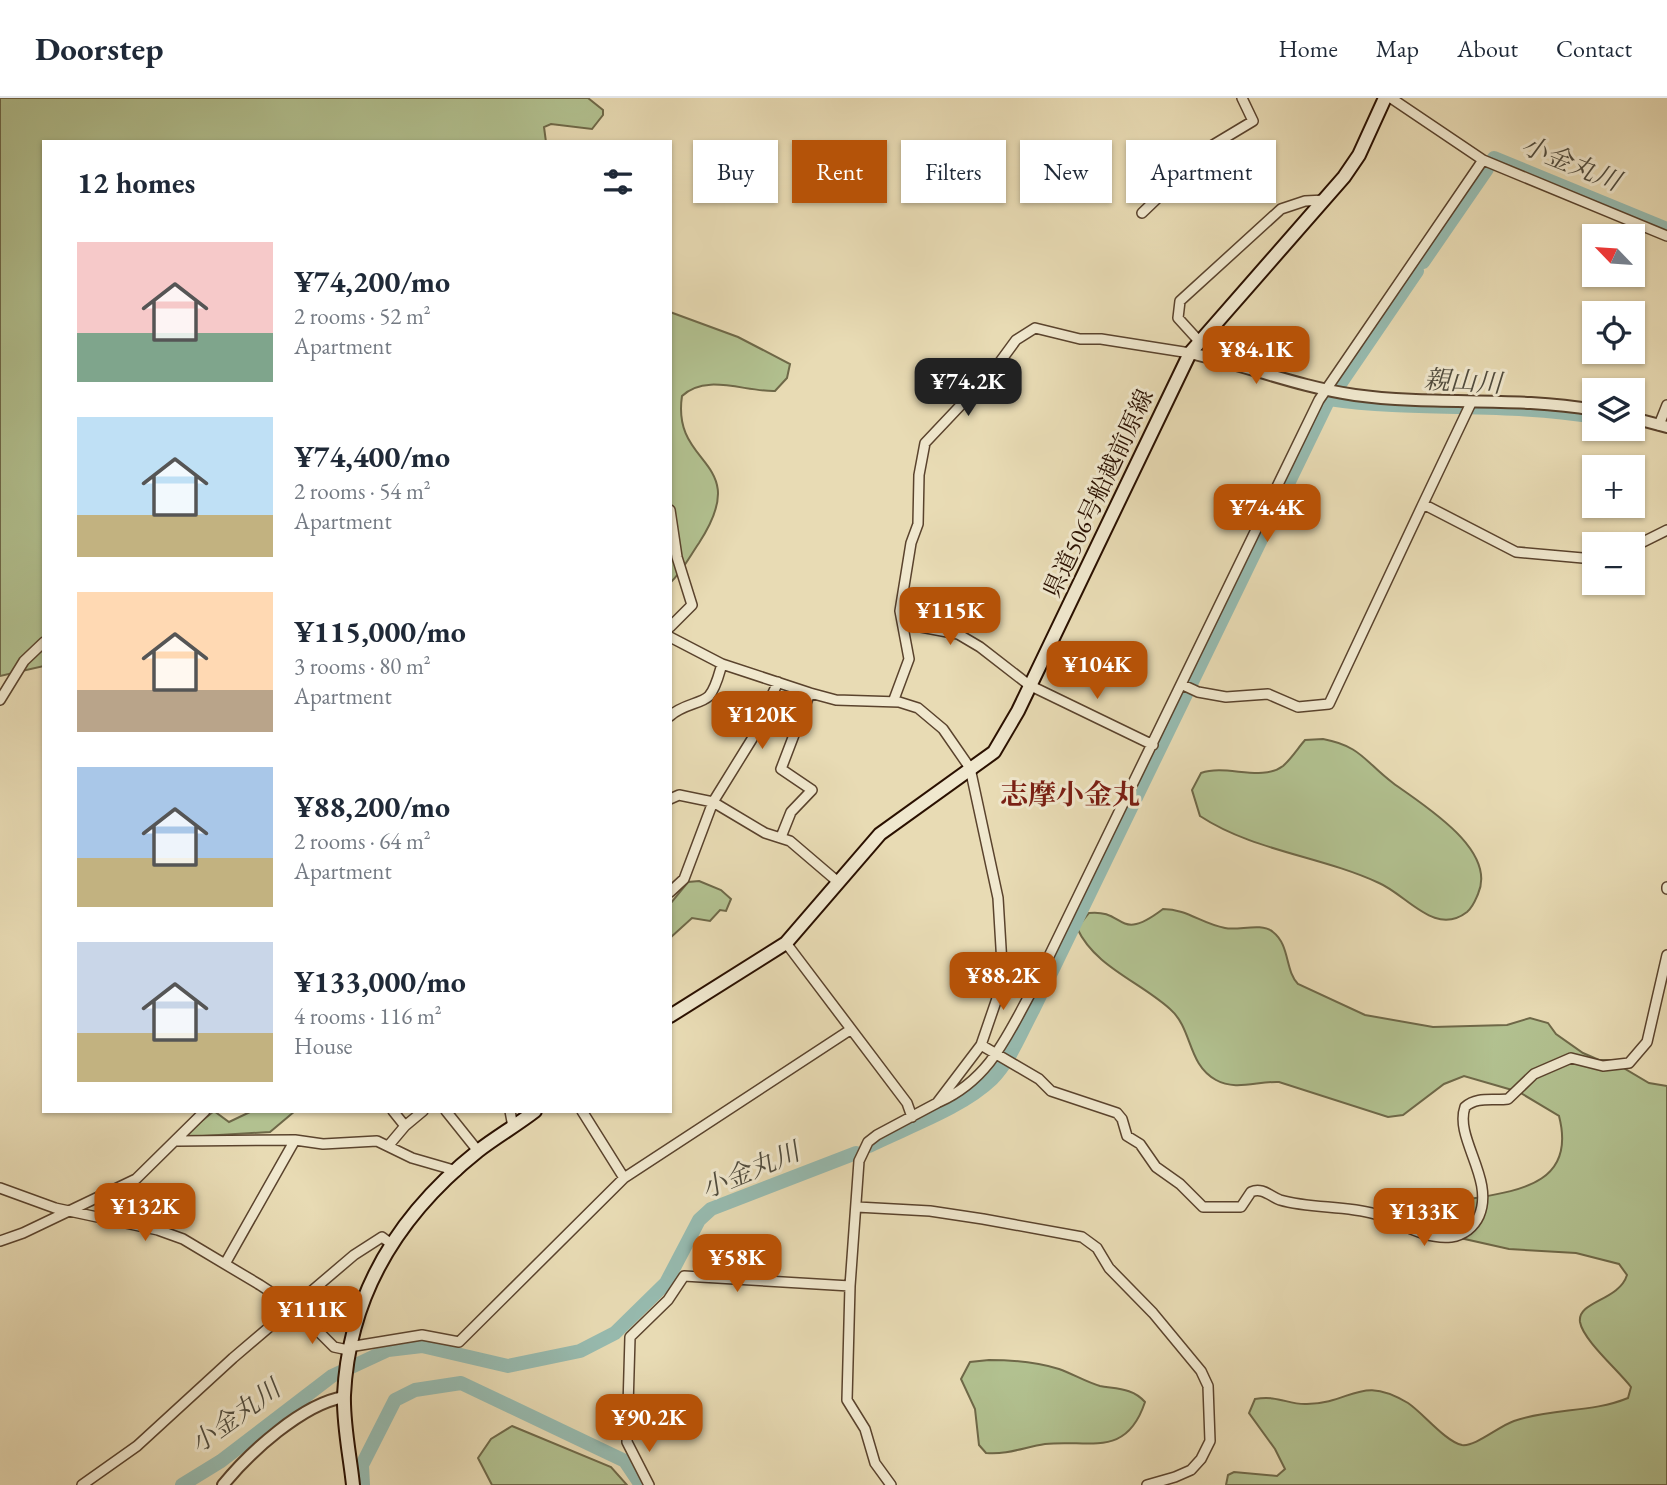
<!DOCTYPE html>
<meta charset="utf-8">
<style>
:root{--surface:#fff;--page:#f6f6f7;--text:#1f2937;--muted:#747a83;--line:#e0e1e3;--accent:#b45309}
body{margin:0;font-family:"EB Garamond","Noto Serif JP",serif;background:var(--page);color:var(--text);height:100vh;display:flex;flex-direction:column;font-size:26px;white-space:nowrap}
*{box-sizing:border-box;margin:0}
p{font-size:23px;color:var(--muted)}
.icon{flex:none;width:38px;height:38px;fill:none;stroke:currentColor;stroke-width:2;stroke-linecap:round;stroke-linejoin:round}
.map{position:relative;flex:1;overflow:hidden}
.panel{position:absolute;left:42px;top:42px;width:630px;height:973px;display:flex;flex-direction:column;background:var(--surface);border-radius:0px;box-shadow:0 2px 5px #0004}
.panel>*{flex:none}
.guide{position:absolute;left:693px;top:42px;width:665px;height:63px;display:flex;gap:14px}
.needle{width:46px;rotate:295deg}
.tools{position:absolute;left:1582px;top:126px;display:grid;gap:14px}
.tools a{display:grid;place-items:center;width:63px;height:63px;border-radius:0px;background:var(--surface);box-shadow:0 2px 5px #0004;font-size:35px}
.price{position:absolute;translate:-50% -60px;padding:0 16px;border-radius:14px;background:var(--accent);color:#fff;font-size:23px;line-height:46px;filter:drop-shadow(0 2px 4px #0008)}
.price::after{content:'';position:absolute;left:50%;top:42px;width:21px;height:16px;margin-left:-10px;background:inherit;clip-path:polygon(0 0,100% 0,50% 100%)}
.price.current{background:#222;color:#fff}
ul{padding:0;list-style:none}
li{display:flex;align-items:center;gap:21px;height:175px;padding:0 35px}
li span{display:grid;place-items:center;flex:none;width:196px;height:140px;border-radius:0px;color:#555}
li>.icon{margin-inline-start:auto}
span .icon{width:84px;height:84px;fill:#fffc;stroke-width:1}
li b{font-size:30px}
h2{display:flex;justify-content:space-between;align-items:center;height:84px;padding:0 35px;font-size:30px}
.tag{padding:0 24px;border-radius:0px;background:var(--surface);box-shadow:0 2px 5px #0004;font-size:24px;line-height:63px}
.tag.current{background:var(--accent);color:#fff}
header{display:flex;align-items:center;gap:42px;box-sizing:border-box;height:98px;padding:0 35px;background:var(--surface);border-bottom:2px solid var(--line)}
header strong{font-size:33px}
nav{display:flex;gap:38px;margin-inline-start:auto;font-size:24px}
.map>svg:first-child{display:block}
.green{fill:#b2c190;stroke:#6e6848;stroke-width:2}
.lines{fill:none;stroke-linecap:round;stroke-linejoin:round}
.river{stroke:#97bbb0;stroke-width:14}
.minor-casing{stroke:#5a432d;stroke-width:12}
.tertiary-casing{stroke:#5a432d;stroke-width:14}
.secondary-casing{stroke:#2a1000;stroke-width:16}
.minor{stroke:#f0e8ce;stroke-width:9}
.tertiary{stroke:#f0e8ce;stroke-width:10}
.secondary{stroke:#f0e8ce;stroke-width:12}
.labels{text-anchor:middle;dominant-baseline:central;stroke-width:6;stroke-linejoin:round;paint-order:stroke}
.street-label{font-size:24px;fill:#2a1000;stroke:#f0e8ce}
.water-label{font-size:26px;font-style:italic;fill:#504c3e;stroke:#f0e8ce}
.quarter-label{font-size:28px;font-weight:bold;fill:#7a1f14;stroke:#f0e8ce}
</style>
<header>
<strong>Doorstep</strong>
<nav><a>Home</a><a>Map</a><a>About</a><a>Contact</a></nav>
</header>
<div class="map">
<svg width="1667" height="1387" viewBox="0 0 1667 1387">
<rect width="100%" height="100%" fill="#e8dbb4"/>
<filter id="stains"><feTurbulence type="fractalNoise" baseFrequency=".00286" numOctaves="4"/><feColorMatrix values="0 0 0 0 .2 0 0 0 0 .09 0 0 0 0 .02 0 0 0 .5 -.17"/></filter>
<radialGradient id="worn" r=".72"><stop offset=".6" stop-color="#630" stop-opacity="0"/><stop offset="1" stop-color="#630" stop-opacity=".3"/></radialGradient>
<path class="green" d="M0,0H588L603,12V17L592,31L551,26L544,29L546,44H44V568L0,578Z
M670,214L738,239L790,266L787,280L775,293C745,294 706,275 682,298C671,371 754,360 699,445C690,458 682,474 670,485Z
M1323,641C1361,648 1365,664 1393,685C1421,706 1498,751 1478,796C1475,803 1473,809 1467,814C1435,839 1407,797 1379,785C1321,758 1253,753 1200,718L1192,692L1201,675C1226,666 1262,684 1283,668C1291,661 1298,650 1305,642Z
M699,783L721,792L731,801L726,813L720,812L710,823L692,820L670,840V806L688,784Z
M1163,811C1187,811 1202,826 1225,830C1239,833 1261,824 1273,834C1290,847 1285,873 1298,886L1365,917L1433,929L1507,927L1530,920L1548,925L1556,936L1583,955L1599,962H1610L1649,985L1667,988V1387H1226L1228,1377L1234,1374L1277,1378L1285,1371L1275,1351L1249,1315L1255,1301C1279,1297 1288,1307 1307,1306C1353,1305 1360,1276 1408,1305C1423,1315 1446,1344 1462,1347C1475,1349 1499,1328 1514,1323C1551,1310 1592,1315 1628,1300L1631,1289C1618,1272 1583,1242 1580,1224C1577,1203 1619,1203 1627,1177L1619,1166L1576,1155L1509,1151L1447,1137L1434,1120L1440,1107C1494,1093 1580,1099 1559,1018L1519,994L1464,978L1444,986L1403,1017L1388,1019L1279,984C1258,983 1235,993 1216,982C1187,966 1193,931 1170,911C1139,883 1095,869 1077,830L1089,815C1126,811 1117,846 1163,811Z
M214,1013L229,1024L252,1013H295L270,1034L186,1039L187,1035Z
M989,1262C1013,1262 1036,1264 1059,1271C1073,1276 1086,1284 1100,1288C1117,1291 1133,1290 1145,1304C1126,1361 1089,1341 1045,1346C1025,1349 1007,1357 986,1355L979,1347L975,1311L961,1281L970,1264Z
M512,1328L611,1369L627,1387H492L478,1360L491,1341Z"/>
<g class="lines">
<path class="river" d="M1494,60L1667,131
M1423,164L1487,71
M1340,286L1417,173
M869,1048C907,1029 962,1010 992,981C1010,963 1021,934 1033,912L1329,301C1417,314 1507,304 1594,319
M182,1387L221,1363L332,1278L388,1252L422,1248L508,1268L580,1253L615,1235L666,1185L699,1122L711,1111L856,1055
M363,1387L362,1367L395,1302L415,1292L461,1285L625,1363L641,1387"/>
<g class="minor-casing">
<path id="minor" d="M1391,0L1483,62L1667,138
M1142,115L1213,47L1253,23L1242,0
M1198,242L1178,220L1180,203L1281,111L1305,103L1325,102
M1659,327L1667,307
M1423,406L1471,305
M670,412L677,459L692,507L670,529
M1633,449L1667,432
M905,526L958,536L980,549L1029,587L1153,647
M1183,587L1198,594L1226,599L1268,596L1298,609L1329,606L1423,406L1516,454L1594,461
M0,602L24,563L44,544
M893,604L909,561L900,513L911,445L918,426L919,377L925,345L994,272L1016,242L1035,230L1080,241H1101L1190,255
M670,618C683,606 701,606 709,598C716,590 719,576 722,566
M670,701L679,697L713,704L765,735L790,743L838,784
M781,739L791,714L812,692L781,671L810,595
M1667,789V791
M670,794L684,781L713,704L752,641L778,584
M786,845L907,1005L912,1019
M1003,883L1035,887L1319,302L1483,62
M981,947L1039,981L1051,993L1117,1015L1122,1021L1127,1038L1140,1046L1156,1069L1180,1086L1203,1109H1241L1251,1094C1262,1089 1270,1098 1280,1102C1311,1111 1344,1107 1375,1116C1399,1124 1425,1142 1451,1139C1464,1137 1474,1129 1479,1118C1495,1081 1454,1040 1465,1009C1477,998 1493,1003 1508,1001L1534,976L1571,960L1603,968L1629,965L1647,944L1667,857
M939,1004C992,980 1008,935 1035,887
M393,1013L405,1028
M446,1013L478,1053
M510,1013L513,1029
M582,1013L624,1080
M177,1043L295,1042L323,1046L377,1043L412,1060L457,1073
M389,1047L405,1028L423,1013
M0,1090L55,1110L158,1132L183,1141L260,1187L295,1210L334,1249L348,1252
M857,1109L930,1113L983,1121L1082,1139L1097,1150L1109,1170L1153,1215L1201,1273L1208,1288L1210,1343L1201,1361L1191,1372L1175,1379L1147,1387
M0,1143L23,1135L136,1081L205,1013
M226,1164L295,1042
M850,1188L847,1302L865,1331L875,1365L891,1387
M349,1249L422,1237L459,1244L624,1080L850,932
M82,1387L137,1348L233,1260L354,1157L382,1139L390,1145
M649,1387L627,1344L630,1239L668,1202L684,1178L850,1188L859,1063L868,1044L877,1037L937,1005L981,947L1003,883L998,800L970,670L943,631L918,610L899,604L836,602L810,595L722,566L670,539"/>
</g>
<g class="tertiary-casing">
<path id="tertiary" d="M1190,255C1245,267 1299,289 1355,297C1434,308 1516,298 1594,312
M1633,320L1667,329
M223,1387C249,1355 302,1306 344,1299"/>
</g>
<g class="secondary-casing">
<path id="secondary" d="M670,918L786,845L880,736L994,654L1018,613L1190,255L1344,79L1359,57L1385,0
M353,1387C350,1358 343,1326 344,1297C349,1195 399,1116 478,1053C496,1039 517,1027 535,1013"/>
</g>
<use href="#minor" class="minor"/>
<use href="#tertiary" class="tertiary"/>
<use href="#secondary" class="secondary"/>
</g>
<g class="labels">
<g class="street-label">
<text transform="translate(1098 395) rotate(-65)">県道506号船越前原線</text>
</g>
<g class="water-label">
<text transform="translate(1571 65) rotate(22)">小金丸川</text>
<text transform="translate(1463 283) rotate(3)">親山川</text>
<text transform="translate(750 1072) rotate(-23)">小金丸川</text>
<text transform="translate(235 1318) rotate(-36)">小金丸川</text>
</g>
<g class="quarter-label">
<text x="1070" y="696">志摩小金丸</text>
</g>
</g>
<rect width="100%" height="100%" filter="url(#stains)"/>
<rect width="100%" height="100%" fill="url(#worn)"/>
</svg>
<div class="tools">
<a><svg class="needle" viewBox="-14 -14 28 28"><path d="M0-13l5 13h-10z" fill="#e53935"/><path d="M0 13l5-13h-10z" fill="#747a83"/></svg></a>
<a><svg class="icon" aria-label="locate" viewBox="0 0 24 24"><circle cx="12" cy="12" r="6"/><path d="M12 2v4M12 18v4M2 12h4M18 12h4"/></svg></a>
<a><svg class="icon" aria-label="layers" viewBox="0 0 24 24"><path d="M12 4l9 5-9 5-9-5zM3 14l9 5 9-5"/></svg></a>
<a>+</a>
<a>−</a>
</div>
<b class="price" style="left:1256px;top:288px">¥84.1K</b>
<b class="price current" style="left:968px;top:320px">¥74.2K</b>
<b class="price" style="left:1267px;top:446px">¥74.4K</b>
<b class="price" style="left:950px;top:549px">¥115K</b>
<b class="price" style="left:1097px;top:603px">¥104K</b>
<b class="price" style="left:762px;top:653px">¥120K</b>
<b class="price" style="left:1003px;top:914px">¥88.2K</b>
<b class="price" style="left:145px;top:1145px">¥132K</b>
<b class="price" style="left:1424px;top:1150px">¥133K</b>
<b class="price" style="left:737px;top:1196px">¥58K</b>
<b class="price" style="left:312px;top:1248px">¥111K</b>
<b class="price" style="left:649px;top:1356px">¥90.2K</b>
<div class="guide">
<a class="tag">Buy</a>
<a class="tag current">Rent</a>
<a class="tag">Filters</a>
<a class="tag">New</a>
<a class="tag">Apartment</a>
</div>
<section class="panel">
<h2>12 homes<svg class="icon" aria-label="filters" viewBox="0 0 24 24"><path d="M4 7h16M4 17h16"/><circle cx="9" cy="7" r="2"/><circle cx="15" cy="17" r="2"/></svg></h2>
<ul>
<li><span style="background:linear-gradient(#f6c9c9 65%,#7fa58c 0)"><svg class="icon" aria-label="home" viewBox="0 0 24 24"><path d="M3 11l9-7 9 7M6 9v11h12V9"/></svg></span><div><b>¥74,200/mo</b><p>2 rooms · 52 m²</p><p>Apartment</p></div></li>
<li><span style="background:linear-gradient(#bfe0f5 70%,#c2b280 0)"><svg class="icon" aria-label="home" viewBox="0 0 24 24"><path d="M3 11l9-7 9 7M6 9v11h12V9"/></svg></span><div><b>¥74,400/mo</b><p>2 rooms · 54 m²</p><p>Apartment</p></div></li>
<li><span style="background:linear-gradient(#ffd9b3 70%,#b9a48a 0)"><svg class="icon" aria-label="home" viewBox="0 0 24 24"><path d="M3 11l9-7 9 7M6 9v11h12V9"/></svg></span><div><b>¥115,000/mo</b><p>3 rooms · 80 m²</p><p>Apartment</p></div></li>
<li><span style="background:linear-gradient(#a9c7e8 65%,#c2b280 0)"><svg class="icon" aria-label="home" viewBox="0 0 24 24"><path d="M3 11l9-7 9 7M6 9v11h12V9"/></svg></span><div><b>¥88,200/mo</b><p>2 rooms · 64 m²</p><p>Apartment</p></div></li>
<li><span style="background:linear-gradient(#c9d6e8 65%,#c2b280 0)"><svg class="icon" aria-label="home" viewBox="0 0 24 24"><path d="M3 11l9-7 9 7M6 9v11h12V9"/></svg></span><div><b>¥133,000/mo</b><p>4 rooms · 116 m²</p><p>House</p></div></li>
</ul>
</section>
</div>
